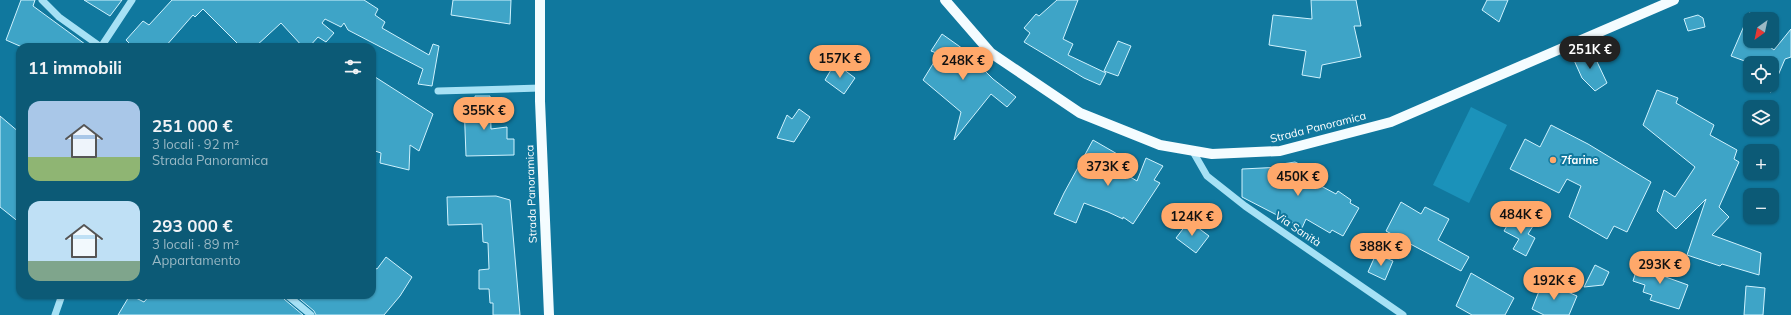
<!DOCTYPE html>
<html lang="it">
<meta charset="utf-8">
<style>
:root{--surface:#0c5a76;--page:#1a637e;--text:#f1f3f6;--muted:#9ab9c5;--accent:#ffa86a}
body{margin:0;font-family:Mulish,sans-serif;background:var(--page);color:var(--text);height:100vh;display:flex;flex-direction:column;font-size:15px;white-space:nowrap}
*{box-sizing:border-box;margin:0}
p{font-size:13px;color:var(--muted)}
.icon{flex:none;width:22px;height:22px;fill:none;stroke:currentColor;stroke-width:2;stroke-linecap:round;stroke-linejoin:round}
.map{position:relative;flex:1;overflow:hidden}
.details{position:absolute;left:16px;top:43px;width:360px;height:256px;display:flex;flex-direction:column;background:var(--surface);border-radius:12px;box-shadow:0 1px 3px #0004}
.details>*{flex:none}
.needle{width:26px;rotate:213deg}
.controls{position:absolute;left:1743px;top:12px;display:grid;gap:8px}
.controls a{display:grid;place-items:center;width:36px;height:36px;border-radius:8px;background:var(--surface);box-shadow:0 1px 3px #0004;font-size:20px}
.price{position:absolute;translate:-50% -34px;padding:0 9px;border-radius:14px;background:var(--accent);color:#111;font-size:13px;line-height:26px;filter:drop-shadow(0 1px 2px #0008)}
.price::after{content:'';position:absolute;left:50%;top:24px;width:12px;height:9px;margin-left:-6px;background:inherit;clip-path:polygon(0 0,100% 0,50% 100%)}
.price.active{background:#222;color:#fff}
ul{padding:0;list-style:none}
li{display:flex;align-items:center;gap:12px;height:100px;padding:0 12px}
li span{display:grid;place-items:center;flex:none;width:112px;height:80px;border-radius:12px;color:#555}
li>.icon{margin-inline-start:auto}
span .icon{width:48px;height:48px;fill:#fffc;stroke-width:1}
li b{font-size:17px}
h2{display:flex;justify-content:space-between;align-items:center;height:48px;padding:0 12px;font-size:17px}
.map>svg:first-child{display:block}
.green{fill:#1b92ba}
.building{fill:#3ea4c7;stroke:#cff2fe}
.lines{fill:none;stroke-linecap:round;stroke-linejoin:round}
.minor{stroke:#a6e1f5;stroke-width:7}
.major{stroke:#f4fcff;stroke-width:10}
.poi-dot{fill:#ffa86a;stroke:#10789e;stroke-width:1.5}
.labels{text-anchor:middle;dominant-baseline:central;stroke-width:4;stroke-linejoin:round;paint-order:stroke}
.street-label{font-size:11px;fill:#fff;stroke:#10789e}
.poi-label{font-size:11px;font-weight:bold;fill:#fff;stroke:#10789e;text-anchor:start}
</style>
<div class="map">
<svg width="1791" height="315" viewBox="0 0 1791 315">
<rect width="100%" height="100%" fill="#10789e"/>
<path class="green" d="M1471,107L1507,125L1469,203L1433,185Z"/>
<path class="building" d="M21,0H35L33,6L89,47H22L6,40Z
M84,0H122L110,16Z
M172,0H364L378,9L375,15L385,22L382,28L429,55L433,44L439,46L432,86L418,84L423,69L348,30L344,23L341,27L325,19L322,23L334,33L326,42L318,37L309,47H303L281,23L255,47H241L203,9L195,17L193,15L165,47H133L126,40L143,21L149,25Z
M453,0H511L510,24L451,15Z
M1057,0H1078L1063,39L1073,44L1068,55L1106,73L1100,85L1084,78L1024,42L1030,33L1024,28L1036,14L1039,16Z
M1311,0H1356L1361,26H1354L1361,57L1322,65L1320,78L1302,75L1306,51L1269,45L1273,15L1312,19Z
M1487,0H1508L1499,22L1482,10Z
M1750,12V41H1762L1774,50L1791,29V57L1785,59L1771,92L1755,86L1772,85V63H1750L1731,56Z
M1698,15L1703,18L1705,27L1688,31L1684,19Z
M942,34L973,56L972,58L993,79L1016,97L1007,107L991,94L954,140L961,112L923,80L939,54L931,51Z
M1118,41L1131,46L1118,76L1104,71Z
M1591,49L1607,83L1595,91L1582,78L1573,58Z
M835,63L855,78L844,94L825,80Z
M372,75L433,114L419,151L410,145L409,170L380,163L381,153L372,150Z
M1657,90L1678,98L1676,103L1714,125L1710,135L1737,150L1734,159L1739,162L1719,207L1729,217L1712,235L1761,253L1759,275L1722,264L1720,266L1687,255L1706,199L1676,229L1657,211L1664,190L1675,197L1695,167L1643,125Z
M475,96H490L491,129L507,127V139H514V155L466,156L464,102L475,101Z
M799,109L810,117L794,142L777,138L787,115L792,119Z
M0,116L20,133V223L0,207Z
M1551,125L1588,144L1651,182L1627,232L1614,226L1607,239L1569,217L1581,186L1567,179L1559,193L1510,169L1525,139L1540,147Z
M1093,140L1119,155L1112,166L1137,181L1146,158L1163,166L1154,180L1160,183L1133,224L1123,217V219L1108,212L1084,203L1076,223L1054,214L1064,193Z
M1295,162L1312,170L1308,179L1336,194L1338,191L1351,200L1350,203L1359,208L1343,236L1332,230L1330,233L1306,219L1302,228L1242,197V169L1283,167L1282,164Z
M496,196L510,200L520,315H493V303H490L489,289H479V270L489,269L488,243L483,242L482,224L448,225L447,197Z
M1401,202L1421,214L1425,207L1449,219L1438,240L1469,257L1461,271L1386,231Z
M1513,215L1533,226L1528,234L1535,238L1526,256L1513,249L1519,239L1504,231Z
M1189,221L1209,236L1196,253L1176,238Z
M1376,254L1393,261L1385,280L1368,272Z
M386,257L412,277L400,296L384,315H316L314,311L295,295H372V266L377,269Z
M1640,259L1666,268L1663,276L1688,285L1679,309L1650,300L1652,295L1643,292L1645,285L1633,281Z
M1595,265L1609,272L1603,285L1584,287Z
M1471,273L1514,298L1505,315H1472L1456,306Z
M1543,281L1577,296L1569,315H1544L1532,309Z
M1746,286L1765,288L1763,315H1744Z
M130,295L144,302L150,295H282L284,299L303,315H118Z"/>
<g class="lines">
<path class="minor" d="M42,0L59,17L101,47
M101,47L132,0
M438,91L540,88
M1192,150L1207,176L1245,206L1403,315
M287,295L311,315
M55,315L62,295"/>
<path class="major" d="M540,0V101L549,315
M945,0L991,53L1080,113L1160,145L1212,154L1280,151L1391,122L1674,0"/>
</g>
<circle class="poi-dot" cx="1553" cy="160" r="4"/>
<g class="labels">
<g class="street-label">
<text transform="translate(1318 127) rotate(-14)">Strada Panoramica</text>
<text transform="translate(531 194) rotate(-92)">Strada Panoramica</text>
<text transform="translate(1298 229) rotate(34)">Via Sanità</text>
</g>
<g class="poi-label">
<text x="1561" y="160">7farine</text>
</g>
</g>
</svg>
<div class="controls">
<a><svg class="needle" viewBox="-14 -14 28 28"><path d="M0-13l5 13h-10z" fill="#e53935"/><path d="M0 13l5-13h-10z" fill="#9ab9c5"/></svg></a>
<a><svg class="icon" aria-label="locate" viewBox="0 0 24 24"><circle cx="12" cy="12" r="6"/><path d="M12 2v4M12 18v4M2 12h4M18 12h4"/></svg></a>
<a><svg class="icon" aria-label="layers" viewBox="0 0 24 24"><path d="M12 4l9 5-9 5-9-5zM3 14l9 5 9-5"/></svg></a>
<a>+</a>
<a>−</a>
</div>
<b class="price active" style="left:1590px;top:70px">251K €</b>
<b class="price" style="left:840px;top:79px">157K €</b>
<b class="price" style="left:963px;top:81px">248K €</b>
<b class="price" style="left:484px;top:131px">355K €</b>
<b class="price" style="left:1108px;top:187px">373K €</b>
<b class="price" style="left:1298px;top:197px">450K €</b>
<b class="price" style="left:1521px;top:235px">484K €</b>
<b class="price" style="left:1192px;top:237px">124K €</b>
<b class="price" style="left:1381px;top:267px">388K €</b>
<b class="price" style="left:1660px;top:285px">293K €</b>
<b class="price" style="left:1554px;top:301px">192K €</b>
<section class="details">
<h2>11 immobili<svg class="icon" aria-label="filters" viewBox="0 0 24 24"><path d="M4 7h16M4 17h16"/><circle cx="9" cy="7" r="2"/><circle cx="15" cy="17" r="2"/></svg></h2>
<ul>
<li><span style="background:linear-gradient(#a9c7e8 70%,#8fb573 0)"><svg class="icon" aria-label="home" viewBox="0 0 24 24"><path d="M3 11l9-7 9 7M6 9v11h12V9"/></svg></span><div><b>251 000 €</b><p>3 locali · 92 m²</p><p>Strada Panoramica</p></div></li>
<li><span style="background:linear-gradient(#bfe0f5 75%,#7fa58c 0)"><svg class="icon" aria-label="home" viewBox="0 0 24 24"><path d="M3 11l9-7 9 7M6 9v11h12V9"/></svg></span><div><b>293 000 €</b><p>3 locali · 89 m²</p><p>Appartamento</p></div></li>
</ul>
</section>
</div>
